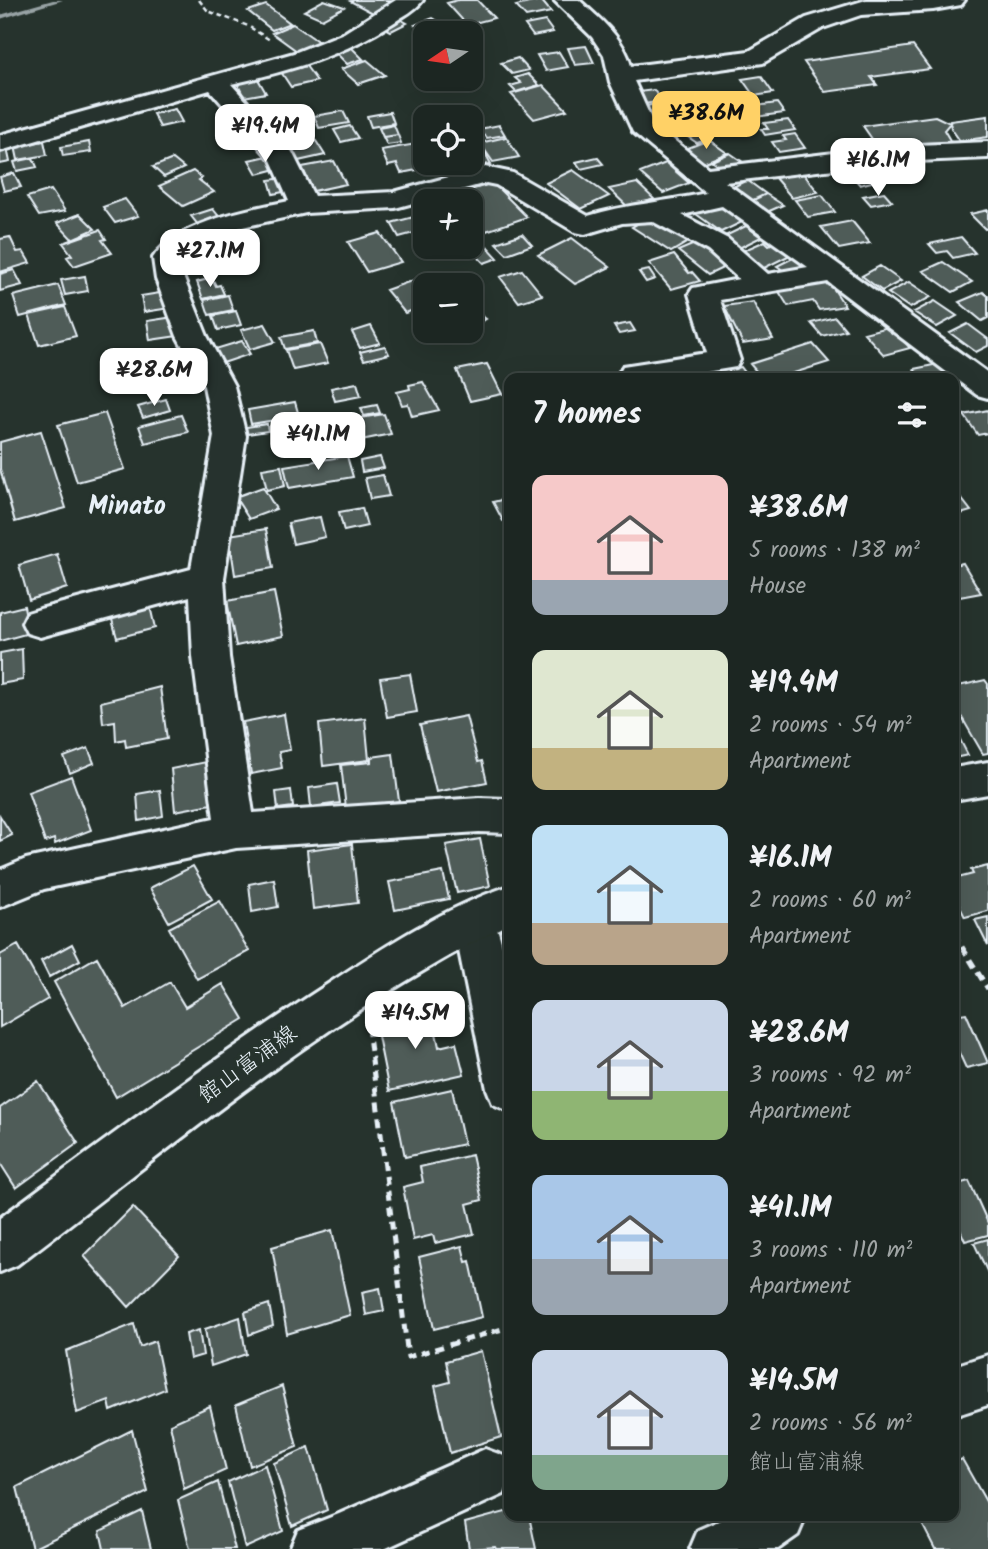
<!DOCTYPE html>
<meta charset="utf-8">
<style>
:root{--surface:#1c2622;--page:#29322f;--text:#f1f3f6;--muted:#a0a5a5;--line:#3a4340;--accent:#ffd166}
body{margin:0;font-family:Kalam,"Klee One",sans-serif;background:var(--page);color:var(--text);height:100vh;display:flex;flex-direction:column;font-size:26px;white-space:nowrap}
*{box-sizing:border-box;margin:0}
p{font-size:23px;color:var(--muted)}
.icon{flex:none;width:38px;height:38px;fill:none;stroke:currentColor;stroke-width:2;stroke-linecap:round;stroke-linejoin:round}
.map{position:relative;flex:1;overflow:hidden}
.panel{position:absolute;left:504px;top:373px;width:455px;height:1148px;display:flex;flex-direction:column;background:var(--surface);border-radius:14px;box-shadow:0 7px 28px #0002,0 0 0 2px var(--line)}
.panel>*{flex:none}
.needle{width:46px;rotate:257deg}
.fabs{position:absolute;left:413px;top:21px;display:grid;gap:14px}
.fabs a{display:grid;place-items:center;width:70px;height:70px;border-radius:14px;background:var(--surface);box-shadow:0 7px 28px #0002,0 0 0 2px var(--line);font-size:35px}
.price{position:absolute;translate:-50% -60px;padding:0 16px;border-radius:14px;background:#fff;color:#222;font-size:23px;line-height:46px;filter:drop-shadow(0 2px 4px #0008)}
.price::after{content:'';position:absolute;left:50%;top:42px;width:21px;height:16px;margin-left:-10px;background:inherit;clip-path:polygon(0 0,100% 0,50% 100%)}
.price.current{background:var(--accent);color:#111}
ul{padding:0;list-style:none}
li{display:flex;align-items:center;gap:21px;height:175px;padding:0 28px}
li span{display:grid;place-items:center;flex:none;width:196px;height:140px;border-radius:14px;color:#555}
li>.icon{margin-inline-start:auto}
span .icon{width:84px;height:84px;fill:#fffc;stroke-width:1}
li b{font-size:30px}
h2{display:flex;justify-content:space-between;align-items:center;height:84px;padding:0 28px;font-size:30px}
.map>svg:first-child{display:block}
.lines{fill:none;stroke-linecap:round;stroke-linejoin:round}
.stream{fill:#98a3a5;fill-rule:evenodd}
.building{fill:#505c59;stroke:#e8f1f8;stroke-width:2}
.minor-casing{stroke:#e8f1f8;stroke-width:6}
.major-casing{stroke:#e8f1f8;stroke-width:6}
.path-far1{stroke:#e8f1f8;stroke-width:2.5;stroke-dasharray:5 3.5;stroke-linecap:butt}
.path{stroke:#e8f1f8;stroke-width:5;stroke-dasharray:9 6;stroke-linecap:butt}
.minor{fill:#26332d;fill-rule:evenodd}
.major{fill:#26332d;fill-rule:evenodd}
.labels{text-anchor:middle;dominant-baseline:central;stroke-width:6;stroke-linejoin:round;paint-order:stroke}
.street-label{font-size:23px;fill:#e8f1f8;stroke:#26332d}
.quarter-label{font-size:26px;font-weight:bold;fill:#e8f1f8;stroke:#26332d}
</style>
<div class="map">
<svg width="988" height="1549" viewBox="0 0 988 1549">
<rect width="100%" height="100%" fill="#26332d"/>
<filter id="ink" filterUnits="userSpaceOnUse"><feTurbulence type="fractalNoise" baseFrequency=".0143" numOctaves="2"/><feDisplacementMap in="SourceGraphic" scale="14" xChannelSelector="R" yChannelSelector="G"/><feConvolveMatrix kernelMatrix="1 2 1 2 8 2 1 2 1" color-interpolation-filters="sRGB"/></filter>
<g filter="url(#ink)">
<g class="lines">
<path class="stream" d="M53,0H63L0,19V15Z"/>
</g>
<path class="building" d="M324,0L344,7L322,19L304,11Z
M353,0H395L398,2L375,14L350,1Z
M458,0H477L494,18L467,25L447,3Z
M541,0L551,12L526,17L516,6Z
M266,5L290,23L272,30L248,11Z
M398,18L407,23L391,31L382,26Z
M433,18L449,28L428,33L415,25Z
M545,21L553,32L533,36L525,25Z
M293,24L319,42L297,51L272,33Z
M586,46L594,63L575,65L568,48Z
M913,46L930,69L871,77L877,85L825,92L804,62Z
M352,48L363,59L347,64L336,53Z
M559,52L568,67L546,71L537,55Z
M518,58L529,70L512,74L501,63Z
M367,60L385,75L358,84L341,69Z
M306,66L317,81L291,87L281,72Z
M528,74L539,85L516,92L510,86L521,83L515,78Z
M761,76L773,93L754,96L742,79Z
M258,79L266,93L244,97L237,83Z
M543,85L567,110L534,119L511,94Z
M654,90L661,101L645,104L638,92Z
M664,102L680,118L658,124L642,107Z
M777,103L784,113L755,117L749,107Z
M268,106L281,121L262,127L249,112Z
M175,109L182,122L160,127L153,114Z
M343,111L349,123L319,128L314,116Z
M390,112L394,123L371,127L367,116Z
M935,116L950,123L944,130L951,142L879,149L863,126Z
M988,116V137L960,141L951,128L950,121Z
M788,120L795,130L765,135L761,129H768L764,123Z
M394,125L398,135L383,137L379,128Z
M499,125L505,135L487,138L485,135L479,137L475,130Z
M350,126L358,138L341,142L334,130Z
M702,131L711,138L697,143L688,137Z
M795,134L805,148L779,152L772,142L786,140L783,136Z
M398,135L401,143L387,145L383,137Z
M506,137L519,157L493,162L480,143Z
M709,140L727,153L703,163L685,149Z
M44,141L47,155L18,160L15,146Z
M316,141L325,155L298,161L290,148Z
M89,142L91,152L63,156L61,147Z
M416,144L427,168L401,173L397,164L388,166L381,150Z
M7,148L10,162L0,164V150Z
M485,153L491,164L482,165L476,155Z
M730,153L743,162L725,170L712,161Z
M273,155L280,168L257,174L249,160Z
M597,157L603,164L581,169L576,162Z
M33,158L37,167L17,171L14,162Z
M173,159L184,168L164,177L153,167Z
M334,161L346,184L313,191L302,167Z
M666,163L689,183L663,193L640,173Z
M573,170L609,196L581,209L546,183Z
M193,171L202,178L199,180L214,192L183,206L159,186Z
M802,172L818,192L792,198L775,178Z
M863,172L872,182L860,185L851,175Z
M14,173L21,187L4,191L0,177Z
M283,178L288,191L273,194L269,180Z
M747,180L766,194L751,201L731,188Z
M493,183L527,217L486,231L471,214V201H459L454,195Z
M637,183L654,199L629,208L609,189Z
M51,190L65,211L39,216L27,197Z
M884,192L892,201L871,205L863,196Z
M766,194L783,205L767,212L751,201Z
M822,195L835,212L808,217L795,200Z
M125,199L138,216L115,223L103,207Z
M717,204L742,222L721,232L696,214Z
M213,209L221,219L199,226L191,216Z
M988,210V228L985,229L970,214Z
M80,214L95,229L72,239L57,223Z
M425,214V230L399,237L391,223Z
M650,217L693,239L671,252L632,227Z
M852,221L870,243L839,249L821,227Z
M746,226L761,237L735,250L719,239Z
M100,230L106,239L102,240L112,253L74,266L67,257L72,255L63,243Z
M380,233L401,262L367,272L348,242Z
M522,234L532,245L507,254L496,243Z
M10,237L17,252L23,251L30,263L0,272V239Z
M961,237L975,253L953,258L947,251L937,253L929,244Z
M572,238L610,267L575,284L538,255Z
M765,241L769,245L777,241L794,253L762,269L740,252Z
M697,243L718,260L729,265L708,275L678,251Z
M486,245L498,258L484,263L472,251Z
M674,255L689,273L692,272L700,281L671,289L649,263Z
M793,258L803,265L787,273L777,266Z
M943,262L972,282L953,292L923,271Z
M880,266L901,281L882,291L862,276Z
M14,270L22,285L0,291V274Z
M522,270L542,295L519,302L500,277Z
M649,270L655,279L646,282L639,272Z
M85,276L88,291L65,295L61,280Z
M212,278L216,286L220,285L224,294L203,299L197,282Z
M417,279L425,289V306L405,313L386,290Z
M829,282L845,306L819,310L813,301L788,306L778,290Z
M909,282L931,297L910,308L888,293Z
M58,285L66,305L20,317L13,296Z
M166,292L170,308L144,312L141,296Z
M983,292L988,296V318L982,321L959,302Z
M228,295L233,310L209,315L204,300Z
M935,301L957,316L937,327L914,312Z
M753,302L773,339L743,344L724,306Z
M65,307L76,336L39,345L29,315Z
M471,308L486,319L471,328Z
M236,311L241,325L218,330L213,316Z
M174,317L178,336L150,340L147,321Z
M835,317L846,330L822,336L811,323Z
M630,323L635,331L619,334L614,326Z
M265,324L275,342L250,349L241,330Z
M968,324L988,339V346L976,352L950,333Z
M371,326L380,343L360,348L352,332Z
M891,326L910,348L884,355L864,333Z
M314,331L317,343L285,349L281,337Z
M242,341L250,354L220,364L212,350Z
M320,344L328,363L293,370L286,350Z
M813,344L829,362L778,378H762L750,364Z
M385,346L389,354L364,360L360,352Z
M487,364L502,394L470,401L457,370Z
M938,364L948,377L921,378L914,369Z
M741,367L747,375L733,378L728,370Z
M423,382L439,410L412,416L408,404L402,405L397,392L410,389L409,385Z
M357,383L361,396L335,401L331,388Z
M166,399L170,410L143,418L138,407Z
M295,402L299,416L251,424L248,410Z
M377,405L380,413L364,416L361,408Z
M988,410V433L978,435L964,415Z
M105,413L125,469L77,482L58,425Z
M384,414L391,434L361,440L354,419Z
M181,415L188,432L145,443L139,426Z
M267,424L268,431L247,434L246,427Z
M41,431L66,508L15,522L0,469V442Z
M347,456L353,477L289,488L284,466Z
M380,457L384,468L362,472L360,461Z
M281,466L285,486L267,490L262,469Z
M383,475L389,496L370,499L365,478Z
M263,487L276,509L249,519L235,497Z
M954,489L971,511L954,516Z
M509,498V520L503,521L493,502Z
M362,508L367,526L344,531L339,512Z
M320,517L325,537L293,544L288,523Z
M266,529L273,568L235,575L229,535Z
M57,554L67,588L29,600L19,565Z
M963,563L981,593L954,598V565Z
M274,592L283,636L236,646L227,601Z
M24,606L29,633L0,641V612Z
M150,606L155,628L117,638L111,616Z
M22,649L23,680L0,684V653Z
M410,674L417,712L387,717L380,678Z
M985,680L988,684V753L983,754L954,704V687Z
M160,687L167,739L126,747L125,739L116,741L115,721L103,723L101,702Z
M284,714L290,750L279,752L282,768L251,774L243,722Z
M466,716L478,762L482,761L487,782L436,792L420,725Z
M365,718L369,760L323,766L319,724Z
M954,728L968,755L954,758Z
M88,748L94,763L70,773L64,757Z
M393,754L399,801L346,808L341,765L371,762V757Z
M211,761L217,803L175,811L171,769Z
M71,776L91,830L55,844L54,839L45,842L28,792Z
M337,784L340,803L311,807L309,788Z
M160,790L163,816L139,821L137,794Z
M291,790L293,807L278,809L276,792Z
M0,816L12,835L0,841Z
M480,839L490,886L457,893L446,845Z
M352,844L358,903L313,909L307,850Z
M193,866L212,899L169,922L150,888Z
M988,866V911L965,917L959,905L954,906V879L973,874L971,870Z
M443,872L449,899L395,910L389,882Z
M274,879L278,907L252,912L249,884Z
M220,901L249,951L197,979L169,928Z
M988,917V946L975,920Z
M72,944L80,960L49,977L41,961Z
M18,945L48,999L0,1027V955Z
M97,957L125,1008L170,982L185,1007L223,984L244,1019L116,1097L54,982Z
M431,1009L439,1047L456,1043L464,1074L389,1091L375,1021Z
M966,1013L988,1063L966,1068L954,1042V1015Z
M38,1081L78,1143L16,1188L0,1163V1108Z
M452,1089L464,1144L405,1157L394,1102Z
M472,1155L482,1200L467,1204L474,1234L435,1243L433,1235L413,1240L403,1187L423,1182L420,1167Z
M969,1181L988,1223V1235L965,1241L954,1216V1185Z
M133,1207L179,1256L129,1307L84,1256Z
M332,1230L350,1315L287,1334L272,1247Z
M988,1239V1273L974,1243Z
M462,1246L466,1262L470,1261L482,1317L434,1329L419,1257Z
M380,1288L384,1311L366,1315L362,1292Z
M269,1304L273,1326L249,1335L245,1312Z
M240,1317L246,1354L211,1366L205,1329Z
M134,1324L140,1347L155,1341L165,1389L111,1411L109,1401L77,1413L66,1351Z
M199,1330L203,1355L190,1359L186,1334Z
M481,1351L501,1437L450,1453L435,1386L450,1382L446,1361Z
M282,1386L297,1447L250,1466L236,1405Z
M210,1406L226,1470L184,1489L170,1424Z
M132,1430L148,1492L32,1549L17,1487Z
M309,1447L327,1510L292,1526L274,1463Z
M962,1459L988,1505V1549H935L918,1516H954V1463Z
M265,1465L283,1531L245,1548L228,1482Z
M218,1482L235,1549H190L178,1500Z
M142,1511L151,1549H104L100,1531Z
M509,1511V1516H529L536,1549H496L495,1547L469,1549L465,1523Z"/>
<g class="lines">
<g class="minor-casing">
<path id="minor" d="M396,0H423C416,10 403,16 393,23C342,56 289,71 231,84L292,152L314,196L394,192L485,167L513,173L588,216C626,204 667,202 706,193L633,132L610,82L604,55L592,37L554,0H579C600,19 624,38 631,66L749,51L806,18L866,0H965L961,5L933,10L861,15L823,28L763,63L634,81L653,123L708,168L893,146L988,142V158L893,162L725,182L988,373V398L977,395L828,282L720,300L740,360L736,367L669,378H622L619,373L623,366L707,353L689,294L693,288L739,279L708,251L652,221L622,223L585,234L575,232L496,185L486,183L395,208L306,213L238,228L203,246L182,261L184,279L207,336L234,386L246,436L224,578L229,657L253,813L479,798L509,799V833L479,832L236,848L44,889L0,907V870L26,859L214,818L193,657L190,596L40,637L27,633L22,623L27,613L40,609L191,569L214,436L204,386L177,336L156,279L153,258C177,222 249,209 289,201L271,160L210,90L0,151V135L294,53L344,33ZM722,206L808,267L768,274L728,239L682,215Z
M474,902L489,908C517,968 512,1046 509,1111L493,1104L487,1089L453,921L459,908Z
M988,1355V1405L954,1416V1366Z
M485,1449L504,1456C510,1471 510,1479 504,1494L384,1549H290L298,1530L339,1514Z
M730,1516H806L798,1535L778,1549H690L698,1530Z"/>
</g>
<g class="major-casing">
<path id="major" d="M988,762V794L954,800V768Z
M509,886V924C330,1013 175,1145 17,1265L0,1272V1218C108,1138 215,1057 328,984C384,947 445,907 509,886Z"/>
</g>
<path class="path-far1" d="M199,0L208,11L248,26L270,40"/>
<path class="path" d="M954,934L988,989
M368,1027L408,1357L509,1327"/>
<use href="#minor" class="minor"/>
<use href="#major" class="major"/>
</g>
</g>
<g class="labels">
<g class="street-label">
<text transform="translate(248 1065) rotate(-36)">館山富浦線</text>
</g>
<g class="quarter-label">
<text x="127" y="507">Minato</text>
</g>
</g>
</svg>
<div class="fabs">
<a><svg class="needle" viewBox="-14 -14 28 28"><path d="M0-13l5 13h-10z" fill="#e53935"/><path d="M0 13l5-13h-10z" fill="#a0a5a5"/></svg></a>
<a><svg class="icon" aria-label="locate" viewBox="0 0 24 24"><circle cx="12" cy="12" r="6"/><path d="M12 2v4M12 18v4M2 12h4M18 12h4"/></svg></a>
<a>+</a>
<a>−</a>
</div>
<b class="price current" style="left:706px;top:151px">¥38.6M</b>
<b class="price" style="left:265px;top:164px">¥19.4M</b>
<b class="price" style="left:878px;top:198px">¥16.1M</b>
<b class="price" style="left:210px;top:289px">¥27.1M</b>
<b class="price" style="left:154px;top:408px">¥28.6M</b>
<b class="price" style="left:318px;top:472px">¥41.1M</b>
<b class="price" style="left:415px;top:1051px">¥14.5M</b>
<section class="panel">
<h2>7 homes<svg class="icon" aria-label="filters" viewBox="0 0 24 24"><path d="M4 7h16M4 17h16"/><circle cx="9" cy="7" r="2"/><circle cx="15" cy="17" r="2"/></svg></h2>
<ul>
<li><span style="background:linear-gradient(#f6c9c9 75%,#9aa5b1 0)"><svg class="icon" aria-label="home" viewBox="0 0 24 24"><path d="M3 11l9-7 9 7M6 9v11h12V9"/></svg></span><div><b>¥38.6M</b><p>5 rooms · 138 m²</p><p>House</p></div></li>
<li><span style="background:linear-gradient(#dfe7d0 70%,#c2b280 0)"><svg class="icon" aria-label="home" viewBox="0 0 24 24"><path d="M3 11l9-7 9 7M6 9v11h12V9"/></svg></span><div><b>¥19.4M</b><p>2 rooms · 54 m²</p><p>Apartment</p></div></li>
<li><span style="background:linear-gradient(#bfe0f5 70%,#b9a48a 0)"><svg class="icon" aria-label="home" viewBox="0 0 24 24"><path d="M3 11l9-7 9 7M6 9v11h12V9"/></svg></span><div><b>¥16.1M</b><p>2 rooms · 60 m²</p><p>Apartment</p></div></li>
<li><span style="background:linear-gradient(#c9d6e8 65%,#8fb573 0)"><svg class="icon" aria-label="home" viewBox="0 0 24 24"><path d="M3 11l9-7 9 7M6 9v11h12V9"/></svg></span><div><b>¥28.6M</b><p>3 rooms · 92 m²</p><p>Apartment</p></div></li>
<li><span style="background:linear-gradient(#a9c7e8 60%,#9aa5b1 0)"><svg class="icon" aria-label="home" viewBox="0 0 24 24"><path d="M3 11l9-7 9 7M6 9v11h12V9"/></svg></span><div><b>¥41.1M</b><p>3 rooms · 110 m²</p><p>Apartment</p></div></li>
<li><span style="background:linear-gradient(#c9d6e8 75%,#7fa58c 0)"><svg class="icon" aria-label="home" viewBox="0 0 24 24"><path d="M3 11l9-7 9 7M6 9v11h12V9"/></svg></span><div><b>¥14.5M</b><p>2 rooms · 56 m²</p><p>館山富浦線</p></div></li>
</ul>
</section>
</div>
